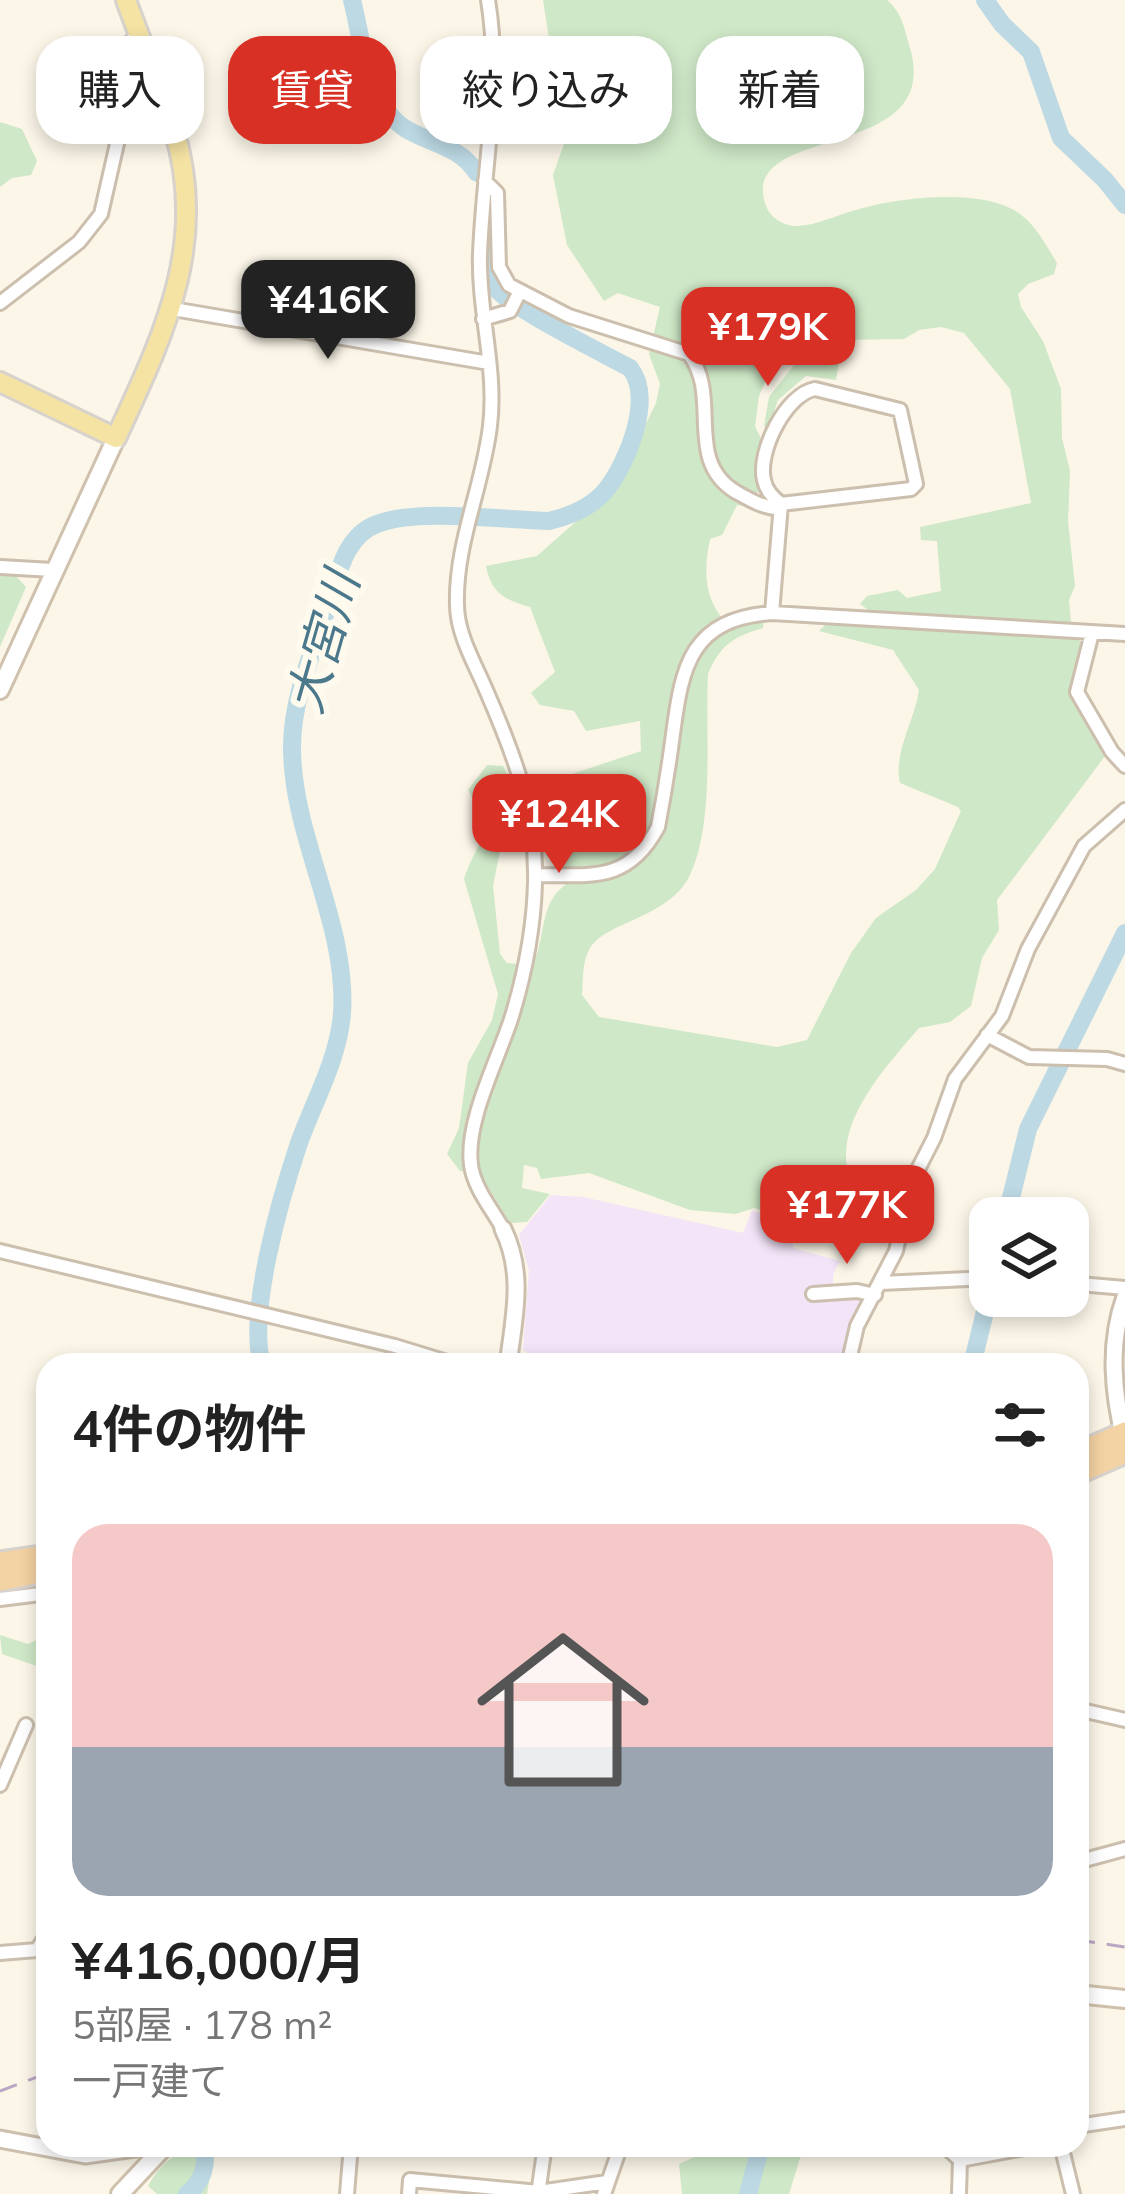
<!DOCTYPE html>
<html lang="ja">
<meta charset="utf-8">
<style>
:root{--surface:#fff;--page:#f6f6f6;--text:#222;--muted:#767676;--accent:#d93025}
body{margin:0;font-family:Mulish,"Noto Sans JP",sans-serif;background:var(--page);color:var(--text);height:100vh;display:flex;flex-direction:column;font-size:45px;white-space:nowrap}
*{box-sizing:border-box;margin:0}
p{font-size:39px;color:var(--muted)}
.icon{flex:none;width:66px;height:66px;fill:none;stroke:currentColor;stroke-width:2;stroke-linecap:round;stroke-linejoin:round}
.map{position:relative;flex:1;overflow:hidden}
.drawer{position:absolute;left:36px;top:1353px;width:1053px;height:804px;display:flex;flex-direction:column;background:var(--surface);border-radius:36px;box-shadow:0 6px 18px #0003}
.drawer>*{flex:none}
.guide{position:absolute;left:36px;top:36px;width:1053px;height:108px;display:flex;gap:24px}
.buttons{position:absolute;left:969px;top:1197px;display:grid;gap:24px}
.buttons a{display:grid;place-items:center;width:120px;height:120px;border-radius:24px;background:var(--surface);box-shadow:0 6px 18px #0003;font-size:60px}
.price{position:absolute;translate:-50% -102px;padding:0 27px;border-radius:24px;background:var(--accent);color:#fff;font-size:39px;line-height:78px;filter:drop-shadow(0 3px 6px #0008)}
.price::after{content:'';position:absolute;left:50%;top:72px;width:36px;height:27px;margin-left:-18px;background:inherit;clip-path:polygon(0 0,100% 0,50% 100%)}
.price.selected{background:#222;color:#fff}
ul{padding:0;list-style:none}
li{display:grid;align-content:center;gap:24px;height:636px;padding:0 36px}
li span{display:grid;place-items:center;height:372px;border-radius:36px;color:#555}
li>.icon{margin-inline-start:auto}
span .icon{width:216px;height:216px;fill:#fffc;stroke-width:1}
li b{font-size:51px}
h2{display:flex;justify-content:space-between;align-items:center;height:144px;padding:0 36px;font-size:51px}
.chip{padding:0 42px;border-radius:36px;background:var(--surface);box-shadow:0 6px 18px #0003;font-size:42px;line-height:108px}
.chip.selected{background:var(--accent);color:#fff}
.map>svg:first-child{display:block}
.education{fill:#f3e4f8}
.green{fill:#cfe8c7;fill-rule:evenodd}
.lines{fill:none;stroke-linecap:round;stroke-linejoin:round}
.river{stroke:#bdd9e4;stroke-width:18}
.minor-casing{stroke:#ccbfae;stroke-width:18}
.tertiary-casing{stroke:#ccbfae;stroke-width:21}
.secondary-casing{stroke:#cfc1ac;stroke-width:22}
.primary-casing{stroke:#d8d2cd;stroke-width:24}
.trunk-casing{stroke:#d8d2cd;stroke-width:27}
.minor{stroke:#fff;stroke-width:12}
.tertiary{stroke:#fff;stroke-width:15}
.secondary{stroke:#fff;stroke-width:16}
.primary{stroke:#f5e3a4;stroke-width:18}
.trunk{stroke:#f3d2a3;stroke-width:21}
.rail{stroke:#bba6c4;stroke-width:3;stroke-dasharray:18 12;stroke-linecap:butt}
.labels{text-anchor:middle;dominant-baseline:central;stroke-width:12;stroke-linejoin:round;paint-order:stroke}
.water-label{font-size:48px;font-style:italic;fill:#4c788c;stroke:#fefaee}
</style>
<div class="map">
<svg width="1125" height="2194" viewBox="0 0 1125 2194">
<rect width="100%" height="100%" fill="#fbf6e8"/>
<path class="education" d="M551,1195L583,1197L743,1233L752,1211L793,1222V1248L840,1261L833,1275V1294H855L864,1301L848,1329L841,1365H531L532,1355L523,1350L529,1271L519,1235Z"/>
<path class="green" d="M543,0H887C903,14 904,28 910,48C944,165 735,121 766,206C770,217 782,225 794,226C813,227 837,215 856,210C896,198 971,189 1010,208C1033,219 1044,242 1057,263L1054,274L1028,284L1018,294L1021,307L1043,341L1061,389L1062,438L1070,471L1068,521L1075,586L1069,600L1071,622L1082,646L1075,677L1105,756L997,900L999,930L982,958L971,1006L950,1022L919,1028C889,1063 838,1117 847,1167C851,1185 858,1203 861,1222L840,1237L800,1232L792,1217L754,1208L736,1214L690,1210L589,1173L541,1179L537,1168L524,1165L522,1188L550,1194L527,1222L510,1223L480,1174L460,1171L447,1154L459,1128L468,1063L492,1020L498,994L464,879C479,833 496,843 468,790L487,765L503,766L513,786L493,886L500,954L507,963L532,966C547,937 538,905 565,885L566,867L551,862L548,849L561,842L566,828L559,810L543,808L542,792L563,777L641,751L640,721L586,731L574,711L540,705L531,693L555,672L530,607C505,600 491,593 486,566L537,556L615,487L656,403L660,384L649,354L660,307L618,293L604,301L567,245L553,175L565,141ZM784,303L823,309L818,355L801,356L769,397L764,426L768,429L778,400L806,376L836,380L843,340L904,339L919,330L941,327L964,333L1010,389L1031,503L920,527L921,540L937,541L941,591L907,598L898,590L867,596L860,604L871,612L868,623L828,622L819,631L893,650L919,690C915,720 893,752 900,783L958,807L961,811L935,869L916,890L876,918L851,953L807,1040L777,1047L599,1017L582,995C583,981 582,963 589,950C604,921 669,919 690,875C715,821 705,734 708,674C720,645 733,637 763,628L764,618L730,627C704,601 703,573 710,539L722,535L737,505L749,507L759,490L756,474L762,441L755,426L759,396L768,376L766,363L776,341Z
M0,122L22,129L37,161L31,175L12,178L0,187Z
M0,576H16L26,587L0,647Z
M0,1635L28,1644L38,1639L48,1640V1670L2,1654Z
M704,2145H804L789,2194H682L679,2164L701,2154Z
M190,2147L213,2156L207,2194H157L148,2186C158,2167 171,2156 190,2147Z"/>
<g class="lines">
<path class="river" d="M352,0C362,39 368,106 406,129C433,145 458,145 477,173
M985,0L1002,24L1031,52L1061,138L1105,180L1125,205
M1006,1218L1028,1129L1125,933
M262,1365C247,1312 281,1197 299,1143C314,1101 338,1060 342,1014C348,923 292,838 292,747C292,699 313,651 328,606C338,576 344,536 377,524C417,508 503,520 549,521C570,516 592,507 606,490C628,462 654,398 630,368C604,354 501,303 492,284C481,263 489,231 491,208
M972,1365L990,1291
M187,2194C203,2182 208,2164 203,2145
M748,2194L761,2145"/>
<g class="minor-casing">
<path id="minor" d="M488,0C502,84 483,170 480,254C478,311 497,369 490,426C483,486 455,544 457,605C457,634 475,664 486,690C513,752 537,813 535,882C534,927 525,973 512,1016C499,1058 465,1121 471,1165C474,1188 492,1209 503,1229
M485,181L497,193L499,267L509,285L569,316L689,354C722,397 683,460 736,492C752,501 762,507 780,509
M0,303L79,242L101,214L131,82L127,47L138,33
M173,309L489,363
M483,319L510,311L520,291
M0,567L53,570
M772,613L781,504L911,489L916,484L900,410L815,389C786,394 757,452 764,480C766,491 773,497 781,504
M1092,633L1077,692L1112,752L1125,766
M536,875C592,875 628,883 658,827C664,796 669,765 673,734C682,665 691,619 772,613L1125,634
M987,1035L1029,1057L1107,1059L1125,1064
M0,1251L395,1346L457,1365
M881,1283L990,1278
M1068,1283L1125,1288
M813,1294L857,1291L875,1295
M848,1365L857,1326L896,1251L910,1185L934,1138L955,1079L1002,1016L1028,949L1084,846L1125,810
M0,1599L48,1593
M1077,1709L1125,1720
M0,1785L26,1725
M1077,1862L1125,1849
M0,1953L37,1950L48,1933
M1077,2126L1125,2119
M944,2145L960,2160L959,2194
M1061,2145L1073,2194
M960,2160L1040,2145
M347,2194L351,2145
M409,2194L410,2180L539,2192L607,2182
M538,2194L545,2145
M604,2194L621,2145"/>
</g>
<g class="tertiary-casing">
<path id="tertiary" d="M503,1229C525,1274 514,1317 508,1365
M1125,1442C1113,1394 1108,1344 1125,1297
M0,2139L85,2155L149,2146L160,2149"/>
</g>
<g class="secondary-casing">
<path id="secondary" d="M0,690L116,438
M1077,1994L1125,1999
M120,2194L166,2145"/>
</g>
<g class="primary-casing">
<path id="primary" d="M0,382L116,438C163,336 209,244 174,130C161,86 141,43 126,0"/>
</g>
<g class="trunk-casing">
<path id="trunk" d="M1077,1454L1125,1433
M1077,1473L1125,1452
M0,1563L48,1556
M0,1580L48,1570"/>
</g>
<use href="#minor" class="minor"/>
<use href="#tertiary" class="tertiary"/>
<use href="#secondary" class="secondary"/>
<use href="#primary" class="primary"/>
<use href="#trunk" class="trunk"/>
<path class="rail" d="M1077,1940L1125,1947
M0,2091L48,2073"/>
</g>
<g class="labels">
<g class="water-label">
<text transform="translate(322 642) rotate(-74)">大宮川</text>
</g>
</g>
</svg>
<div class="buttons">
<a><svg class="icon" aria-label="layers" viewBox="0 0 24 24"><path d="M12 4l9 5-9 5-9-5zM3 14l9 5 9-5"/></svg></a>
</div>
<b class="price selected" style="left:328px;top:362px">¥416K</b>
<b class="price" style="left:768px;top:389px">¥179K</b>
<b class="price" style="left:559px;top:876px">¥124K</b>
<b class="price" style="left:847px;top:1267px">¥177K</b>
<div class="guide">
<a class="chip">購入</a>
<a class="chip selected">賃貸</a>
<a class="chip">絞り込み</a>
<a class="chip">新着</a>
</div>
<section class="drawer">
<h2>4件の物件<svg class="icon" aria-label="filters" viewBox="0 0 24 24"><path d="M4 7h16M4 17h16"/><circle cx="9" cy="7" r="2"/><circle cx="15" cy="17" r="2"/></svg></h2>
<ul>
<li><span style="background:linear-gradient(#f6c9c9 60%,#9aa5b1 0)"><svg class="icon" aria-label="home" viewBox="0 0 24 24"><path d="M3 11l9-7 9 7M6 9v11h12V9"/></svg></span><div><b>¥416,000/月</b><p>5部屋 · 178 m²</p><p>一戸建て</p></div></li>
</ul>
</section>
</div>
